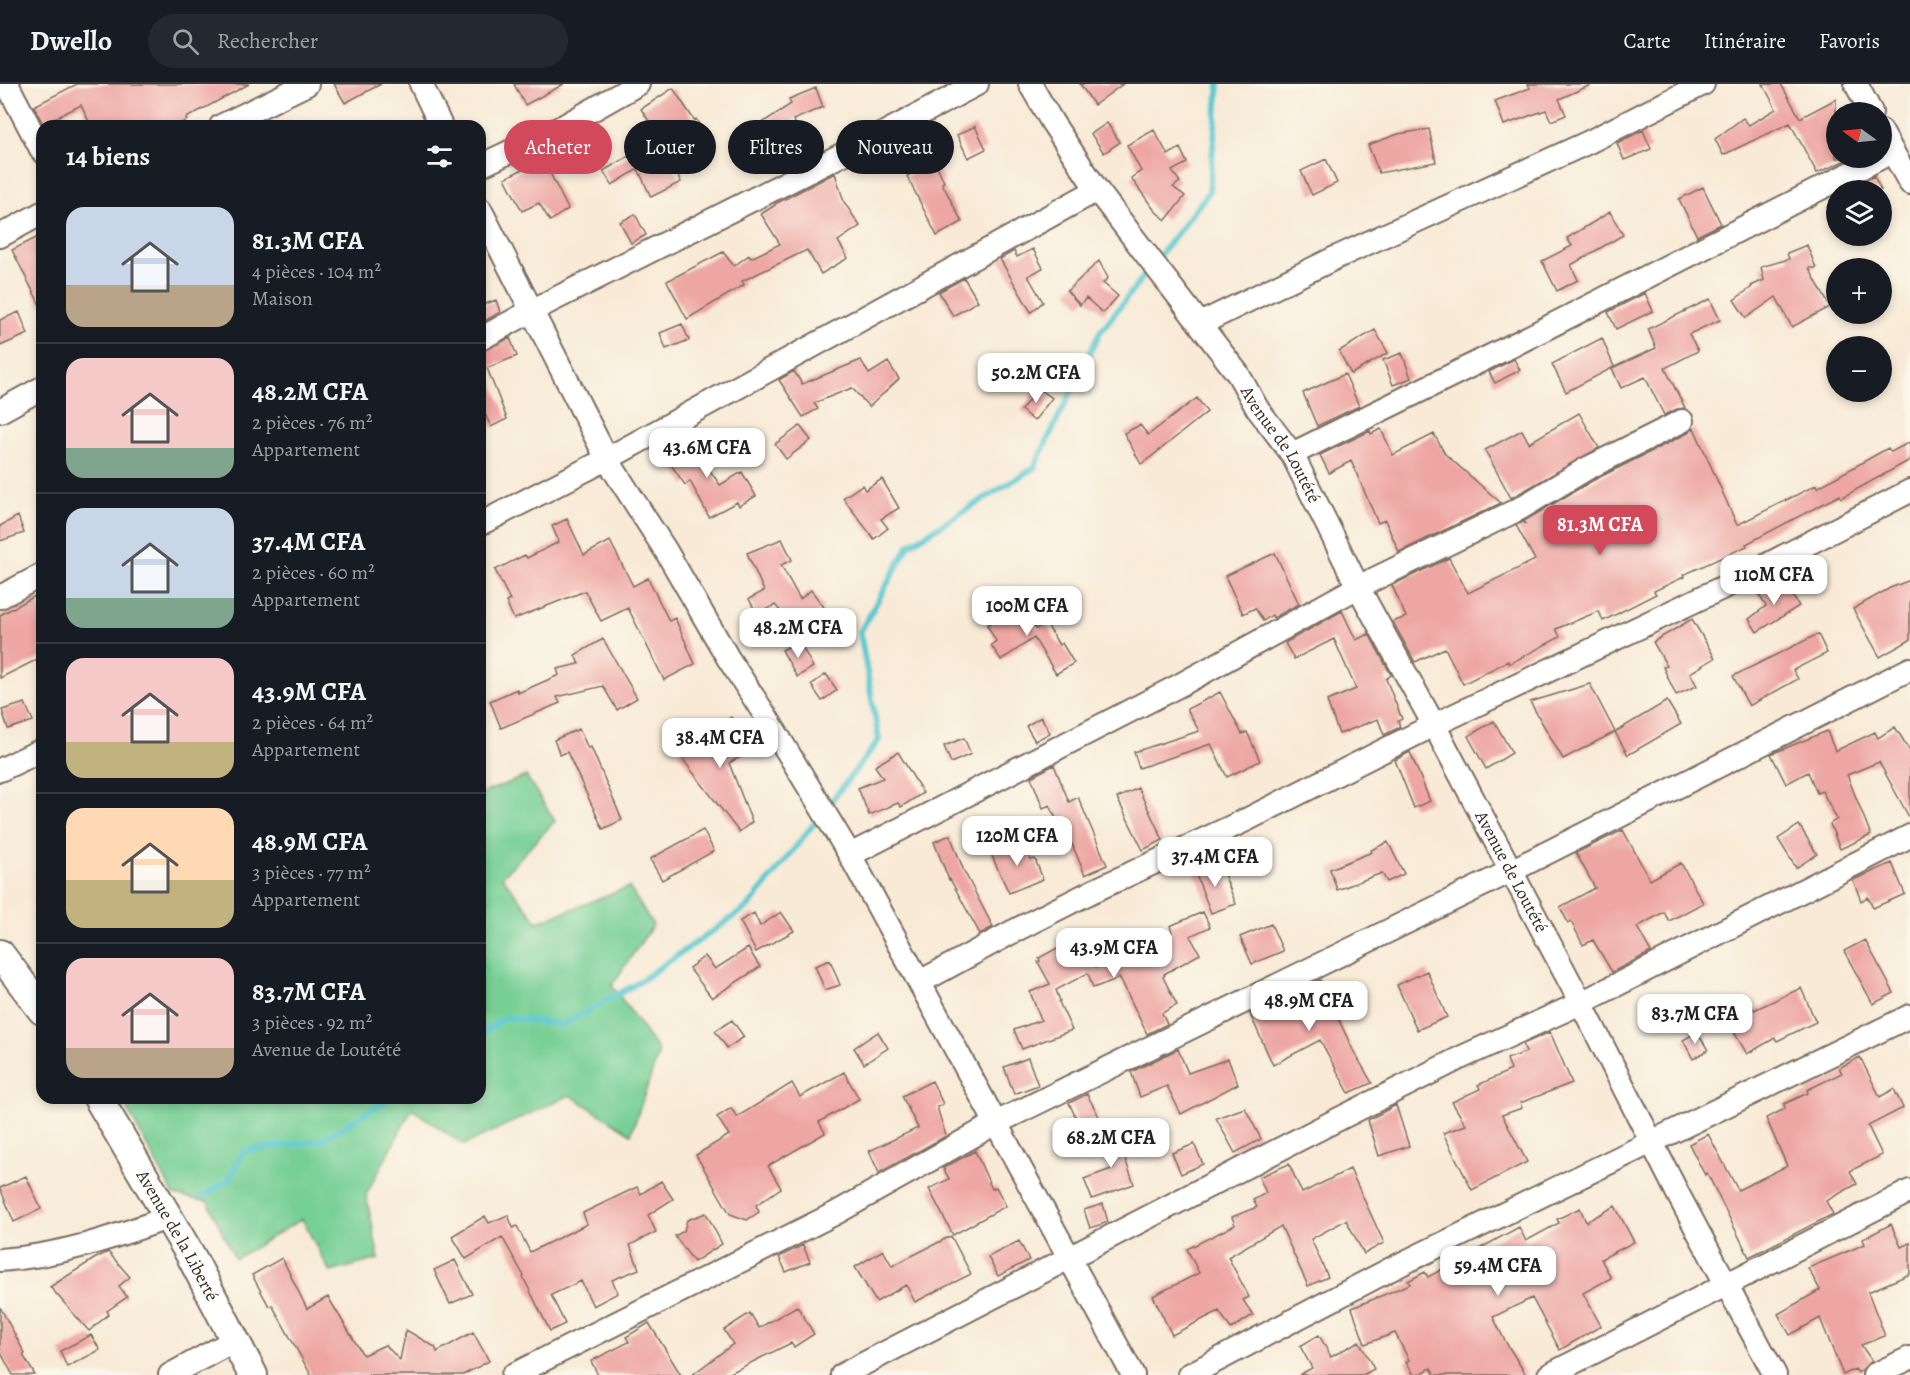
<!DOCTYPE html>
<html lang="fr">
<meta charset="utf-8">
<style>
:root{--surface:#171b24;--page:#242831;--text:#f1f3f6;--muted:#9ea1a6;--line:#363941;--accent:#d1495b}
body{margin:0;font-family:Alegreya,serif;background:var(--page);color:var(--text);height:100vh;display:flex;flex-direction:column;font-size:22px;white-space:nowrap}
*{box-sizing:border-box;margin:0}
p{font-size:20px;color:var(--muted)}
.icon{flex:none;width:33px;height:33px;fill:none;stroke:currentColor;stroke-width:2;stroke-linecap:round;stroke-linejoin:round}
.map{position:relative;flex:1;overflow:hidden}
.drawer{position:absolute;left:36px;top:36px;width:450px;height:984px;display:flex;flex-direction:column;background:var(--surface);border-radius:18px;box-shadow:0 3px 9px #0003}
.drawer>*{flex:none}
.guide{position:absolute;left:504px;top:36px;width:570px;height:54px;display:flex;gap:12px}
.needle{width:39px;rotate:285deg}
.buttons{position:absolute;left:1826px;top:18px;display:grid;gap:12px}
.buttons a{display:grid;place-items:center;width:66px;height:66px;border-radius:50%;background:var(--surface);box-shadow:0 3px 9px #0003;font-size:30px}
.price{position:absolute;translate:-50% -51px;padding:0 14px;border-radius:12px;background:#fff;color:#222;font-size:20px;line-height:39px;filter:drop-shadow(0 2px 3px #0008)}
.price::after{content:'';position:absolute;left:50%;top:36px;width:18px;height:14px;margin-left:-9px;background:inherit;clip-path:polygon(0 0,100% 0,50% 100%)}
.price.active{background:var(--accent);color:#fff}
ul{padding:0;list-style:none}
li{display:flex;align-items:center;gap:18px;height:150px;padding:0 30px}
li+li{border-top:2px solid var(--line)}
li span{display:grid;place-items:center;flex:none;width:168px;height:120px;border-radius:18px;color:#555}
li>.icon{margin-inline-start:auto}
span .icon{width:72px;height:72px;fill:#fffc;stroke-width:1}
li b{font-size:26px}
h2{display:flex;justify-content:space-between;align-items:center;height:72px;padding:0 30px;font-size:26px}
.tag{padding:0 21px;border-radius:27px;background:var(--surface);box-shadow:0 3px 9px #0003;font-size:21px;line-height:54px}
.tag.active{background:var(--accent);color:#fff}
header{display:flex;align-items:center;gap:36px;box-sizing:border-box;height:84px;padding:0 30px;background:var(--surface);border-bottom:2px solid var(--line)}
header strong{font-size:28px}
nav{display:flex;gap:33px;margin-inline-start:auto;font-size:21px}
.search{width:420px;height:54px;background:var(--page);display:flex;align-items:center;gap:15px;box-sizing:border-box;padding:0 21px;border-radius:33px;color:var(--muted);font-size:22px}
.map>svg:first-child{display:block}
.green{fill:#76cf94;stroke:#587c59;stroke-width:1.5}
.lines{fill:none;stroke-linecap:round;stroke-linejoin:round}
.stream{stroke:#5ac8d0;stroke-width:6}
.building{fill:#eea6a2}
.minor-casing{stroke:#7d6d5e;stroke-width:26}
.tertiary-casing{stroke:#7d6d5e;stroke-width:32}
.minor{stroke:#fff;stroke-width:22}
.tertiary{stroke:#fff;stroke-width:28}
.labels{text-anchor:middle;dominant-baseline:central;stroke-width:5;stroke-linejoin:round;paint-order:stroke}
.street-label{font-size:18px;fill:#3b2a1e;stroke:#fbf7ec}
</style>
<header>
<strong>Dwello</strong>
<div class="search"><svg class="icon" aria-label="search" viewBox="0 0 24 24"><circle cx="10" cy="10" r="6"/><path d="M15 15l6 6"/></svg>Rechercher</div>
<nav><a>Carte</a><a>Itinéraire</a><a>Favoris</a></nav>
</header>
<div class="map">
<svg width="1910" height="1291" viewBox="0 0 1910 1291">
<rect width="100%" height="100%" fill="#fbf7ec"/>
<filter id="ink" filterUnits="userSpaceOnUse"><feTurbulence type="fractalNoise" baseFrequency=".0167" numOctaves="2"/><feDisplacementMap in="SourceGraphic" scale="12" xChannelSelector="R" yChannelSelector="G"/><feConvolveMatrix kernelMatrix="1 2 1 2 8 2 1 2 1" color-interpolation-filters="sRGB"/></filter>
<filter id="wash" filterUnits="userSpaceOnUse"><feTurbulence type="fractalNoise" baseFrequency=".008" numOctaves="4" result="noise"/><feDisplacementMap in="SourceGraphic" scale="24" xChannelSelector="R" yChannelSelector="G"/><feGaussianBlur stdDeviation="1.35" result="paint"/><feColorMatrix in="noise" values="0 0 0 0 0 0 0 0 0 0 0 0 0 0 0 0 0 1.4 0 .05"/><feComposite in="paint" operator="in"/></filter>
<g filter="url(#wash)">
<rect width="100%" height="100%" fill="#f8ead6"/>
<path class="green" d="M526,692L555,737L502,793L538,838L629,803L653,841L612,901L659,968L631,1050L570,1011L464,1061L412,1025L366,1111L379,1175L330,1188L302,1135L235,1175L208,1118L174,1111L121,1014H480V710Z"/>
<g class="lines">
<path class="stream" d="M1157,175L1209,108L1219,0
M826,724L879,656L860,548L909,461L1034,384L1100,248L1151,183
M480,952L505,933L563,941L636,900L749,822L820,732
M203,1113L228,1096L244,1067L322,1056L390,1014"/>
</g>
<g id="blocks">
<path class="building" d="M77,0H249L186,34L187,36L176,42H91L81,21L43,40L34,22Z
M334,0H381L345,19Z
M514,0H564L525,21Z
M1080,0H1123L1094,21Z
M1528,0H1593L1559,15L1566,31L1551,37L1546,26L1504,41L1495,17L1530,4Z
M1763,0H1781L1800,34L1836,15V74H1851L1817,89L1790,39L1723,71L1715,55L1743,34L1749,41L1776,25Z
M673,4L694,36L696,35L706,54L670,74L681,98L651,113L638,85L612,101L603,87L648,61L646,56L658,51L641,25Z
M816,4L823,23L793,36L811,63L790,76L770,46L764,49L759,41L791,20L789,15Z
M1107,39L1120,58L1104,69L1091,50Z
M975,42L986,65L968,74L957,51Z
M1429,45L1436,78L1379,89L1368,61L1398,50Z
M1154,46L1168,71L1180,64L1187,79L1172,87L1180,98L1173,103L1185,112L1166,136L1155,127L1131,94L1141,87L1127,61Z
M1643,46L1651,65L1624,76L1617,59Z
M543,75L568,125L550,137L539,119L522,127L505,94Z
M1326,75L1337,99L1312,111L1301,87Z
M935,77L944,98L942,99L962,138L937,152L907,92Z
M835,89L844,118L860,142L838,157L848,174L821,190L807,166L742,197L744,201L687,235L667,197L723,168L734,182L749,171L751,174L780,160L761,130L775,121V120Z
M1874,92L1881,106H1846Z
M1703,103L1721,140L1697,152L1679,115Z
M1610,128L1623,151L1571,181L1578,196L1557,207L1542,177L1572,162L1567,154Z
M635,130L646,151L631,159L620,138Z
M42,151V225L12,166Z
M1807,161L1816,184H1809L1830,223L1792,243L1776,213L1746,234L1734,216L1752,203L1751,202L1764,196L1761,183L1789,175L1787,169Z
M1033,165L1043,184L1028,192L1043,218L1031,228L1000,175L1014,167L1017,173Z
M1099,177L1108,194L1103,199L1118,212L1103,229L1086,214L1080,221L1067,207Z
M964,194L978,217L953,232L939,208Z
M1645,209L1653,227L1616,245L1608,228Z
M1710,215L1720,236L1689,250L1698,267L1665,284L1685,324L1677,325L1664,331L1645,293L1621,304L1612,284L1656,264L1648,245Z
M496,216L500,228L480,240V222Z
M19,228L28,250L0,262V236Z
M682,240L689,256L666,265L660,249Z
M1375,246L1388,269L1351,290L1339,267Z
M510,254L517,272L487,284L507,335L491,343L480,319V268Z
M1602,254L1614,283L1566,308L1552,280Z
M1402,269L1411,294L1393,301L1383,276Z
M1514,275L1520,286L1495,299L1489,288Z
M861,276L869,290L888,278L899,295L869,323L852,304L814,319L818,325L803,333L779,296L794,287L802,300Z
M1345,290L1359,322L1317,342L1303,309Z
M1038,304L1052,314L1034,337L1021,326Z
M1197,314L1207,328L1151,373L1141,380L1124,349L1140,341L1148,351Z
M1579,329L1599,364L1511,414L1485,366L1522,346L1529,359Z
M800,342L811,356L786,375L775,360Z
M1694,344L1737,441L1816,401L1817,404L1888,364L1891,368L1910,358V376L1841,414L1840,411L1746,460L1747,462L1683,491L1684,493L1654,507L1656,510L1603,537L1599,527L1556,545L1560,553L1509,580L1508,577L1463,600L1445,564L1415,578L1393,538L1406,533L1392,501L1449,474L1468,509L1535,476L1516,441L1523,438L1526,440L1524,437L1592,397L1688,349Z
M1381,345L1393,371L1434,350L1445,370L1501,419L1399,468L1385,436L1378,439L1351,377L1329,389L1320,371L1370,347L1371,350Z
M686,352L720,401L742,388L756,412L739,422L737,418L709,433L690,397L685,401L663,369Z
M882,395L899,424L881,435L888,444L874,455L843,414L862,401L865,406Z
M18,432L24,449L0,457V442Z
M567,435L584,471L610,457L633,502L648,494L669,537L675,534L695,580L664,596L628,524L601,537L585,507L514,535L506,518L510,516L495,486L525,471L527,474L559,458L552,442Z
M782,455L792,476L781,481L800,515L811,506L824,523L798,546L775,521L757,530L749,515L764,507L747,469Z
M1275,469L1299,520L1273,534L1272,531L1263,537L1255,524L1243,530L1225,492Z
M1783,496L1799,522L1757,548L1749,535L1766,522L1759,511Z
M1910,496V556L1880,573L1853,525L1890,504Z
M35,512L42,525V573L0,594V531Z
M1022,515L1036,545L1046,539L1059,561L1062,559L1074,579L1056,590L1034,554L1001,576L991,561L996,557L987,541L1010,527L1008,522Z
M1342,527L1356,556L1369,550L1391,591L1386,595L1402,635L1398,637L1400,643L1384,651L1378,635L1339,650L1327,617L1356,605L1334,555L1294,575L1285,559Z
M1692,535L1715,574L1690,589L1697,602L1676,611L1663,583L1667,582L1653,558Z
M1818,550L1827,569L1793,586L1798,595L1749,622L1733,592Z
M603,555L637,614L617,626L603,602L557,613L560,619L501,644L490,617L517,605L518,609L559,591L557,585L579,580L575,571Z
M799,557L813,583L797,593L782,566Z
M826,590L837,606L822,617L811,601Z
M1590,600L1615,648L1563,675L1530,618Z
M1220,608L1242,650L1247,648L1260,677L1227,693L1211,660L1139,684L1134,668L1199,647L1187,625Z
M1667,617L1681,640L1628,671L1615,648Z
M25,619L33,637L8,645L2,626Z
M731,633L749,668L729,679L752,738L739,748L678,669Z
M1041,633L1050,649L1035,657L1026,642Z
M1494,637L1512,669L1486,685L1468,652Z
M1895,643L1910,667V735L1879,678L1847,691L1871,751L1840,765L1830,740L1837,735L1822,707L1817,709L1808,688L1786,700L1771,670L1827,647L1835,667L1875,648L1878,654Z
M579,645L588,664L591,663L622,736L603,745L567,668L560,671L554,656Z
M964,654L971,670L951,679L944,662Z
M898,668L923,709L901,723L898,719L869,731L858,704L883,694L875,682Z
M1410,668L1430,717L1414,724L1395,676Z
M1054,681L1069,718L1078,713L1107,781L1085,791L1072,760L1068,761L1050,721L1043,724L1031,693Z
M1138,704L1163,756L1143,766L1117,714Z
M1799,741L1817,770L1796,784L1778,755Z
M703,746L714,767L662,796L650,775Z
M1623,746L1650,796L1681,779L1703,819L1669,837L1664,828L1637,843L1651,868L1612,888L1593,856L1583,861L1571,837L1568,839L1560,823L1595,804L1576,769Z
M950,751L964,787L993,843L980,850L950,795L949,796L934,758Z
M1021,756L1031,776L1035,775L1043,795L1009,809L991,770Z
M1388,758L1404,790L1387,798L1382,789L1337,806L1330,785L1372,768L1371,766Z
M1219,778L1236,820L1211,829L1195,788Z
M1892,779L1905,810L1873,824L1868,813L1861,817L1853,796Z
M781,828L794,847L756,868L740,837L754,829L760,842Z
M1203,828L1210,843L1190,852L1200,870L1164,890L1165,891L1163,893L1177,921L1162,929L1167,940L1147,950L1120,894L1093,904L1088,889L1056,906L1060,917L1059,918L1072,946L1022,965L1014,946L1041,936L1030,908L1050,900L1038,878L1040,877L1039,874L1079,852L1096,883L1172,848L1170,842Z
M1271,840L1283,867L1252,880L1240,853Z
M1865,856L1894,909L1873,920L1844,867Z
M748,864L760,883L712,914L689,884L705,872L715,885Z
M830,876L840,901L825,906L815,882Z
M1427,887L1447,933L1417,946L1397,901Z
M1320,896L1353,966L1372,999L1349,1009L1320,956L1273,981L1250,930Z
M1801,904L1816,938L1777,957L1775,954L1747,970L1726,934L1750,920L1754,926Z
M732,936L744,953L727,964L715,947Z
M878,948L888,964L864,980L854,964Z
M1550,948L1572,999L1520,1019L1522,1024L1502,1031L1527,1078L1472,1106L1443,1049L1466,1041L1452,1018L1480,1005L1478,1001L1511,986L1507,975L1526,968L1523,960Z
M1697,948L1708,966L1693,975L1683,956Z
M1178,965L1188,989L1228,975L1238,1000L1181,1030L1167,1002L1140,1013L1131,988Z
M1860,973L1880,1013L1894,1005L1903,1024L1868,1042L1882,1071L1850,1087L1857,1100L1826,1117L1833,1130L1749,1173L1707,1089L1705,1091L1689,1060L1708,1050L1738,1106L1787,1082L1766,1034L1785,1025L1784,1020L1808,1009L1807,1006L1842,989L1839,984Z
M1028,974L1038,1001L1014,1010L1004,983Z
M844,988L859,1015L819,1038L825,1049L768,1082L781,1104L756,1121L759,1128L747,1136L730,1130L696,1071L729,1051L717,1033L731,1024L737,1033L792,999L800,1013Z
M932,997L943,1020L937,1023L946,1052L879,1089L869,1067L918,1044L902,1012Z
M1087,1010L1099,1033L1080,1042L1069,1019Z
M1396,1021L1409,1062L1379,1072L1368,1036Z
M1245,1024L1261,1055L1235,1069L1216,1034Z
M1114,1044L1134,1100L1092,1115L1084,1095L1114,1084L1098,1051Z
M1194,1060L1203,1080L1181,1090L1172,1069Z
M975,1067L992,1105L996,1103L1006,1122L953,1151L929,1105L949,1095L943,1084Z
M1289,1080L1302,1109L1350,1085L1384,1159L1364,1170L1346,1136L1311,1155L1328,1193L1308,1202L1281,1142L1228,1173L1249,1213L1243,1216L1253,1231L1231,1245L1219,1227L1172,1251L1153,1212L1199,1189L1187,1165L1235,1141L1232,1133L1257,1123L1253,1116L1266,1109L1259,1093Z
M26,1092L41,1125L14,1138L0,1104Z
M661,1097L673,1115L648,1131L656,1148L630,1161L639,1185L612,1196L618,1209L593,1222L581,1197L551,1211L565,1240L550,1247L523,1193L524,1192L502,1153L466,1175L452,1152L485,1132L489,1139L508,1131L513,1144L517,1142L530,1168L587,1140L583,1129L637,1103L641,1110Z
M1103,1120L1108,1138L1090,1144L1084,1126Z
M1615,1122L1634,1158L1601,1175L1611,1194L1583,1209L1601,1242L1560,1266L1532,1214L1493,1233L1505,1257L1526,1291H1435L1431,1284L1418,1291H1414L1406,1278L1409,1276L1395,1249L1365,1260L1352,1224L1410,1200L1408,1197L1425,1188L1428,1193L1519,1143L1526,1157L1559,1139L1557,1135L1580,1124L1586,1138Z
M706,1129L722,1160L694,1178L675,1152L684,1147L687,1136Z
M1891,1140L1901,1163L1910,1159V1190L1868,1208L1885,1252L1861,1261L1872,1277L1858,1289L1855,1285L1843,1291L1820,1234L1790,1251L1778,1230L1820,1206L1808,1184L1865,1160L1863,1155Z
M951,1152L971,1190L915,1218L906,1201L876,1218L855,1183L883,1166L892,1182Z
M1019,1157L1029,1176L998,1192L988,1173Z
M803,1161L810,1178L786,1188L779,1173Z
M108,1168L130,1193L119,1202L127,1213L107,1227L109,1230L89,1247L50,1203L94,1175Z
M282,1174L307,1225L328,1213L363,1271L385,1261L400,1276L406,1246L435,1263L437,1268L473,1248L489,1277L463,1291H311L272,1221L269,1222L252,1191Z
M455,1176L472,1210L450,1220L434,1186Z
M797,1222L814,1250L794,1263L791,1259L726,1291H692L733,1260L724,1246L750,1229L759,1244Z
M0,1223L25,1270L23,1271L35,1291H13L0,1267Z
M649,1239L681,1291H598L591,1277L629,1258L626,1253Z
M91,1251L100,1266L67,1283L60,1267Z
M1319,1251L1331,1273L1359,1257L1374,1285L1363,1291H1299L1312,1284L1300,1262Z"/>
</g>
</g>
<g filter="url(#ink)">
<use href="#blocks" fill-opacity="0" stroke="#7d6d5e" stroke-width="1.5"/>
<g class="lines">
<g class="minor-casing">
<g id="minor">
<path d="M7,0L42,67"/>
<path d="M421,0L441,42"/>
<path id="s1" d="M1030,0L1052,38L1097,106L1238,290L1257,324L1292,370L1358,503L1434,641L1581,919L1680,1114L1775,1291"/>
<path d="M1856,0L1871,28"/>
<path d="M221,42L307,0"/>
<path d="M1881,47L1910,99"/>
<path d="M480,82L562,43L638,0"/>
<path d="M480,125L607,375L666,467L728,574L767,634L850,771L1133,1291"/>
<path d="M0,152L42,129"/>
<path d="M1200,240L1335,174L1589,58L1703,0"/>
<path d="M480,255L533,226L869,57L977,0"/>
<path d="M0,327L42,304"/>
<path d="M1292,370L1519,258L1880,74"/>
<path d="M480,440L607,375L1097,106"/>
<path d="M0,513L42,491"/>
<path d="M0,686L42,666"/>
<path d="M850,771L1182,600L1358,503L1519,425L1586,385L1682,337"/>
<path d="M920,898L1014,847L1093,807L1246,736L1434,641L1726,502L1910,407"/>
<path d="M0,1176C59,1172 112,1154 167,1134"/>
<path d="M170,1291L235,1256"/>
<path d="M513,1291L836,1129L996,1039L1511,787L1910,585"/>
<path d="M842,1291L1323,1043L1460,974L1581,919L1910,752"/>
<path d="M1189,1291L1389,1186L1910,932"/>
<path d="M1549,1291L1910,1107"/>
<path d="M1874,1291L1910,1274"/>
</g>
</g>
<g class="tertiary-casing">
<g id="tertiary">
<path d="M0,870L42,926"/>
<path id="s2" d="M98,1014L191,1172L253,1291"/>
</g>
</g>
<use href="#minor" class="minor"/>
<use href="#tertiary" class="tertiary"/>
</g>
</g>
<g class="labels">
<g class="street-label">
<text stroke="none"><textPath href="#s1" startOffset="440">Avenue de Loutété</textPath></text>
<text stroke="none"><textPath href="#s1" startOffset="926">Avenue de Loutété</textPath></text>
<text stroke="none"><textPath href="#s2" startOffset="159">Avenue de la Liberté</textPath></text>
</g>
</g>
</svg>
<div class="buttons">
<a><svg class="needle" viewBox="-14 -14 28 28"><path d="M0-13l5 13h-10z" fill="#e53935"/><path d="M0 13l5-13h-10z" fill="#9ea1a6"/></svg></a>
<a><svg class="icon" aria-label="layers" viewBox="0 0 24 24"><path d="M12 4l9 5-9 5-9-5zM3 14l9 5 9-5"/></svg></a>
<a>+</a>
<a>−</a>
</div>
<b class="price" style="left:1036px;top:320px">50.2M CFA</b>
<b class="price" style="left:707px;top:395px">43.6M CFA</b>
<b class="price active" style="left:1600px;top:472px">81.3M CFA</b>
<b class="price" style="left:1774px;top:522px">110M CFA</b>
<b class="price" style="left:1027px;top:553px">100M CFA</b>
<b class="price" style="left:798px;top:575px">48.2M CFA</b>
<b class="price" style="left:720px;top:685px">38.4M CFA</b>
<b class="price" style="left:1017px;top:783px">120M CFA</b>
<b class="price" style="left:1215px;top:804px">37.4M CFA</b>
<b class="price" style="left:1114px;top:895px">43.9M CFA</b>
<b class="price" style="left:1309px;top:948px">48.9M CFA</b>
<b class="price" style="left:1695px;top:961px">83.7M CFA</b>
<b class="price" style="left:1111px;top:1085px">68.2M CFA</b>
<b class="price" style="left:1498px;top:1213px">59.4M CFA</b>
<div class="guide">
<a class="tag active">Acheter</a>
<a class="tag">Louer</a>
<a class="tag">Filtres</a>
<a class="tag">Nouveau</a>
</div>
<section class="drawer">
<h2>14 biens<svg class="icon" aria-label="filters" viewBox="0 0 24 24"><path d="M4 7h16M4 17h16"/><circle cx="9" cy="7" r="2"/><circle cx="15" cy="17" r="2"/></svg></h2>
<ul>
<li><span style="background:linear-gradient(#c9d6e8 65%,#b9a48a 0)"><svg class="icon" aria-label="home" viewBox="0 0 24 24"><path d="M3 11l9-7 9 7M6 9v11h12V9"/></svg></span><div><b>81.3M CFA</b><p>4 pièces · 104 m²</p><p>Maison</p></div></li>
<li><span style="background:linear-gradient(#f6c9c9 75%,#7fa58c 0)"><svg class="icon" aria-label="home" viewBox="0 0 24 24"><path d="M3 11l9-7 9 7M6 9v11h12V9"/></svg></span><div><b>48.2M CFA</b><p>2 pièces · 76 m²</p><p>Appartement</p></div></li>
<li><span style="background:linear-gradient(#c9d6e8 75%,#7fa58c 0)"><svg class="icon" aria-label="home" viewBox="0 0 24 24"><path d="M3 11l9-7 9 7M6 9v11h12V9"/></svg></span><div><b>37.4M CFA</b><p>2 pièces · 60 m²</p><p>Appartement</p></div></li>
<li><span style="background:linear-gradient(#f6c9c9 70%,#c2b280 0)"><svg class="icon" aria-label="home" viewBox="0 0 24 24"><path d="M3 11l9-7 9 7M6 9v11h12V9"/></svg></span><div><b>43.9M CFA</b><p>2 pièces · 64 m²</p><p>Appartement</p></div></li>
<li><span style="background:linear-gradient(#ffd9b3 60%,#c2b280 0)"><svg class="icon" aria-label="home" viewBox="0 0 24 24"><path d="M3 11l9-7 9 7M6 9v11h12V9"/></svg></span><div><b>48.9M CFA</b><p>3 pièces · 77 m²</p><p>Appartement</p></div></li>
<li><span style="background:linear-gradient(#f6c9c9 75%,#b9a48a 0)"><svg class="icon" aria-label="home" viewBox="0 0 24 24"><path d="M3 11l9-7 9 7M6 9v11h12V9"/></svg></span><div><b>83.7M CFA</b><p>3 pièces · 92 m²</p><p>Avenue de Loutété</p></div></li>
</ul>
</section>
</div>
